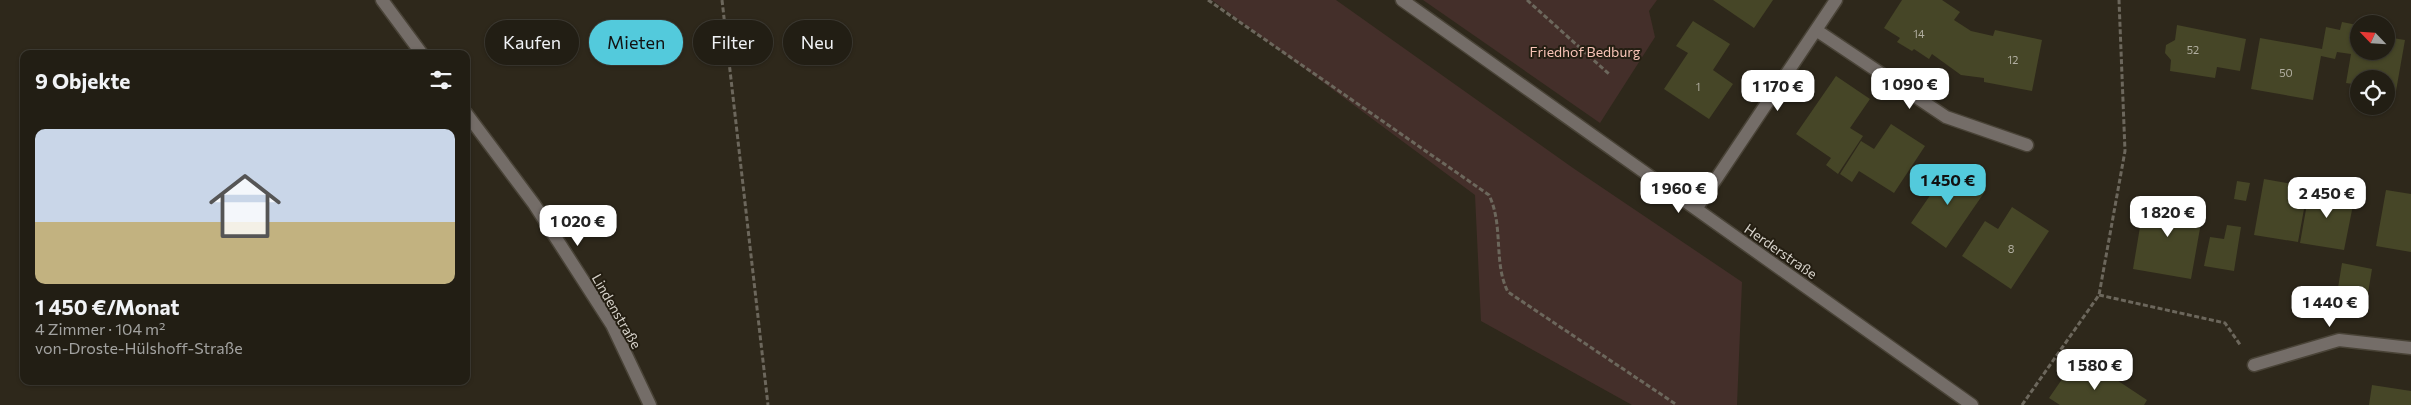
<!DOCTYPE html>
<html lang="de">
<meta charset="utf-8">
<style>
:root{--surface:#221e14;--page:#2a271d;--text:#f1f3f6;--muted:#a2a2a0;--line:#3f3c34;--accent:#53cadc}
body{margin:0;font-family:Commissioner,sans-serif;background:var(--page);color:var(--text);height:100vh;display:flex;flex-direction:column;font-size:19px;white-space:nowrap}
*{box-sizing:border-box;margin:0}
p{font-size:16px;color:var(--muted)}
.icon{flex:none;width:28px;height:28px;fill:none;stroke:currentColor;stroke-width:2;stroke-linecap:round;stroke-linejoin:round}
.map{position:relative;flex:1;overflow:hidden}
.panel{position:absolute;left:20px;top:50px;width:450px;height:335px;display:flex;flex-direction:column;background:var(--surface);border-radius:10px;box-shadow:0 1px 4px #0004,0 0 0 1px var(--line)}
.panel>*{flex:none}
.banner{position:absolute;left:485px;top:20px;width:475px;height:45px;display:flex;gap:10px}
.needle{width:32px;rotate:295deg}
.tools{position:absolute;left:2350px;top:15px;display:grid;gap:10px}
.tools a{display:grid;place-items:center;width:45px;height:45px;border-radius:50%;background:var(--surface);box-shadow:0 1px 4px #0004,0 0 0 1px var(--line);font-size:25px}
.price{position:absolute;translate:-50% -42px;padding:0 11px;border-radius:10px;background:#fff;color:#222;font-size:16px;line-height:32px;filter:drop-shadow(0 1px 2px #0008)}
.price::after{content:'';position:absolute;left:50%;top:30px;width:15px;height:11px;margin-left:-8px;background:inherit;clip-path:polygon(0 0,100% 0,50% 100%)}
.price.selected{background:var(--accent);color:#111}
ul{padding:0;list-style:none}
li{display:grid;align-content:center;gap:10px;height:265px;padding:0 15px}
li+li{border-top:1px solid var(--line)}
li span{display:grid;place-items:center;height:155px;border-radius:10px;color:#555}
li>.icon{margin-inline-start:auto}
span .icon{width:90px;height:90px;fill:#fffc;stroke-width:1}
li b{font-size:21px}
h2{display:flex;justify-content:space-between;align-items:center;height:60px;padding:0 15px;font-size:21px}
.pill{padding:0 18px;border-radius:22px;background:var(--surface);box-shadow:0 1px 4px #0004,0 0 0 1px var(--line);font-size:18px;line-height:45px}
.pill.selected{background:var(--accent);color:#111}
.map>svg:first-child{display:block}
.green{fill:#442f2a}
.building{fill:#464627}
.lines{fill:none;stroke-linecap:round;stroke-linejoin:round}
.minor-casing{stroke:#494337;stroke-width:15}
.path{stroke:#6c675c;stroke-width:3;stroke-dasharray:5 2.5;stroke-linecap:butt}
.minor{stroke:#746d68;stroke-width:12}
.labels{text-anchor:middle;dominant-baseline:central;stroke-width:4;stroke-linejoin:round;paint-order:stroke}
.number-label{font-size:11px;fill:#b1aea0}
.park-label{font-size:14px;fill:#f8c4b7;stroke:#241e12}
.street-label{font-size:14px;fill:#d5d1c9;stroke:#241e12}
</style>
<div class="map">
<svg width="2411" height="405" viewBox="0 0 2411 405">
<rect width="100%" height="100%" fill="#2e281b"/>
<path class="green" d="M1212,0H1336L1573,168L1742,282L1737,405H1632L1481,321L1475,195Z
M1423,0H1657L1649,11L1655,37L1600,123Z"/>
<path class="building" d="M1713,0H1773L1754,28Z
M1902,0H1942L1960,12L1954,20L1971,31L1993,36L1995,30L2042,40L2032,91L1984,82V78L1961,75L1932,54L1929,59L1914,49L1912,51L1897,42L1900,38L1884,28Z
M1693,21L1730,44L1713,70L1733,84L1709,119L1664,89L1688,53L1676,46Z
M2342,22L2357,25L2355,32H2359V51H2386V37L2405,40L2396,91L2386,90V79H2359V85L2346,83L2351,54L2337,52L2335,59L2321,56L2313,100L2251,89L2260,38L2322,49L2326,27L2340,30Z
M2177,25L2246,39L2240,71L2217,67L2215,78L2170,71L2171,60L2165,53L2166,45L2175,40Z
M1836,76L1870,99L1850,128L1863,136L1838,174L1826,165L1831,158L1796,134Z
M1891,124L1925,146L1894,193L1859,171L1852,182L1840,174L1861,141L1874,149Z
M1951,165L1986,190L1946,248L1911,223Z
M2264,179L2308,187L2298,242L2254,235Z
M2237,181L2250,183L2246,201L2234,199Z
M2310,187L2355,195L2344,250L2300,243Z
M2386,190L2411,194V252L2376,246Z
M2145,197L2204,206L2191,279L2133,269Z
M2012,207L2049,231L2011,289L1962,256L1985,221L1998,229Z
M2227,225L2241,227L2234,271L2204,266L2210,237L2224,239Z
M2342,263L2372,269L2367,299L2337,294Z
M2091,363L2147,400L2144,405H2060L2049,398L2067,372L2079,381Z
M2372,385L2411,391V405H2369Z"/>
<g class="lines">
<g class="minor-casing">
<path id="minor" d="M382,0L422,54
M1402,0L1972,405
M1816,30L1946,117L2027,145
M466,113L534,204L612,325L650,405
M1696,209L1836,0
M2254,365L2339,340L2411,348"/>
</g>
<path class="path" d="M722,0L768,405
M1208,0L1489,195C1504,226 1493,263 1508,292L1677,405
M1527,0L1609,74
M2099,295L2225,323L2241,346
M2022,405L2099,295L2125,151L2119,0"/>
<use href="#minor" class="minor"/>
</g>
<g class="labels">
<g class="number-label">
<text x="1919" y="33">14</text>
<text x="2193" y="49">52</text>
<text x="2013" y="59">12</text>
<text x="2286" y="72">50</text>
<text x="1698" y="86">1</text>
<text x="2011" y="248">8</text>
</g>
<g class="park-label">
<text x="1585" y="51">Friedhof Bedburg</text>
</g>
<g class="street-label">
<text transform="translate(1781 251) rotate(35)">Herderstraße</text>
<text transform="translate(617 311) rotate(60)">Lindenstraße</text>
</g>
</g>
</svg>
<div class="tools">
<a><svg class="needle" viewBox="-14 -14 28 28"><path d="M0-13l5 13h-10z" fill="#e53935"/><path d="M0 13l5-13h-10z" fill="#a2a2a0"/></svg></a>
<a><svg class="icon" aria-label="locate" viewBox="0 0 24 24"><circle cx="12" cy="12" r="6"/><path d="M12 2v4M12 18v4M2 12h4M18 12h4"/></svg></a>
</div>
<b class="price" style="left:1910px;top:110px">1 090 €</b>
<b class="price" style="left:1778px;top:112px">1 170 €</b>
<b class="price selected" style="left:1948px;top:206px">1 450 €</b>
<b class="price" style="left:1679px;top:214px">1 960 €</b>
<b class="price" style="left:2327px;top:219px">2 450 €</b>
<b class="price" style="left:2168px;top:238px">1 820 €</b>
<b class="price" style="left:578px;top:247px">1 020 €</b>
<b class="price" style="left:2330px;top:328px">1 440 €</b>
<b class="price" style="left:2095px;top:391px">1 580 €</b>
<div class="banner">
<a class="pill">Kaufen</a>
<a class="pill selected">Mieten</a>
<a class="pill">Filter</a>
<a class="pill">Neu</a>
</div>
<section class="panel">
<h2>9 Objekte<svg class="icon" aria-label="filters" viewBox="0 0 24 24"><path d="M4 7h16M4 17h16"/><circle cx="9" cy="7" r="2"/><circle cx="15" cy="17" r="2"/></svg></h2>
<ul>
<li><span style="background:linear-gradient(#c9d6e8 60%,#c2b280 0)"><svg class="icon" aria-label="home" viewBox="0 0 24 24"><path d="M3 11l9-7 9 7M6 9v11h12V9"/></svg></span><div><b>1 450 €/Monat</b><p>4 Zimmer · 104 m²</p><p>von-Droste-Hülshoff-Straße</p></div></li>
</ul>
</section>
</div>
